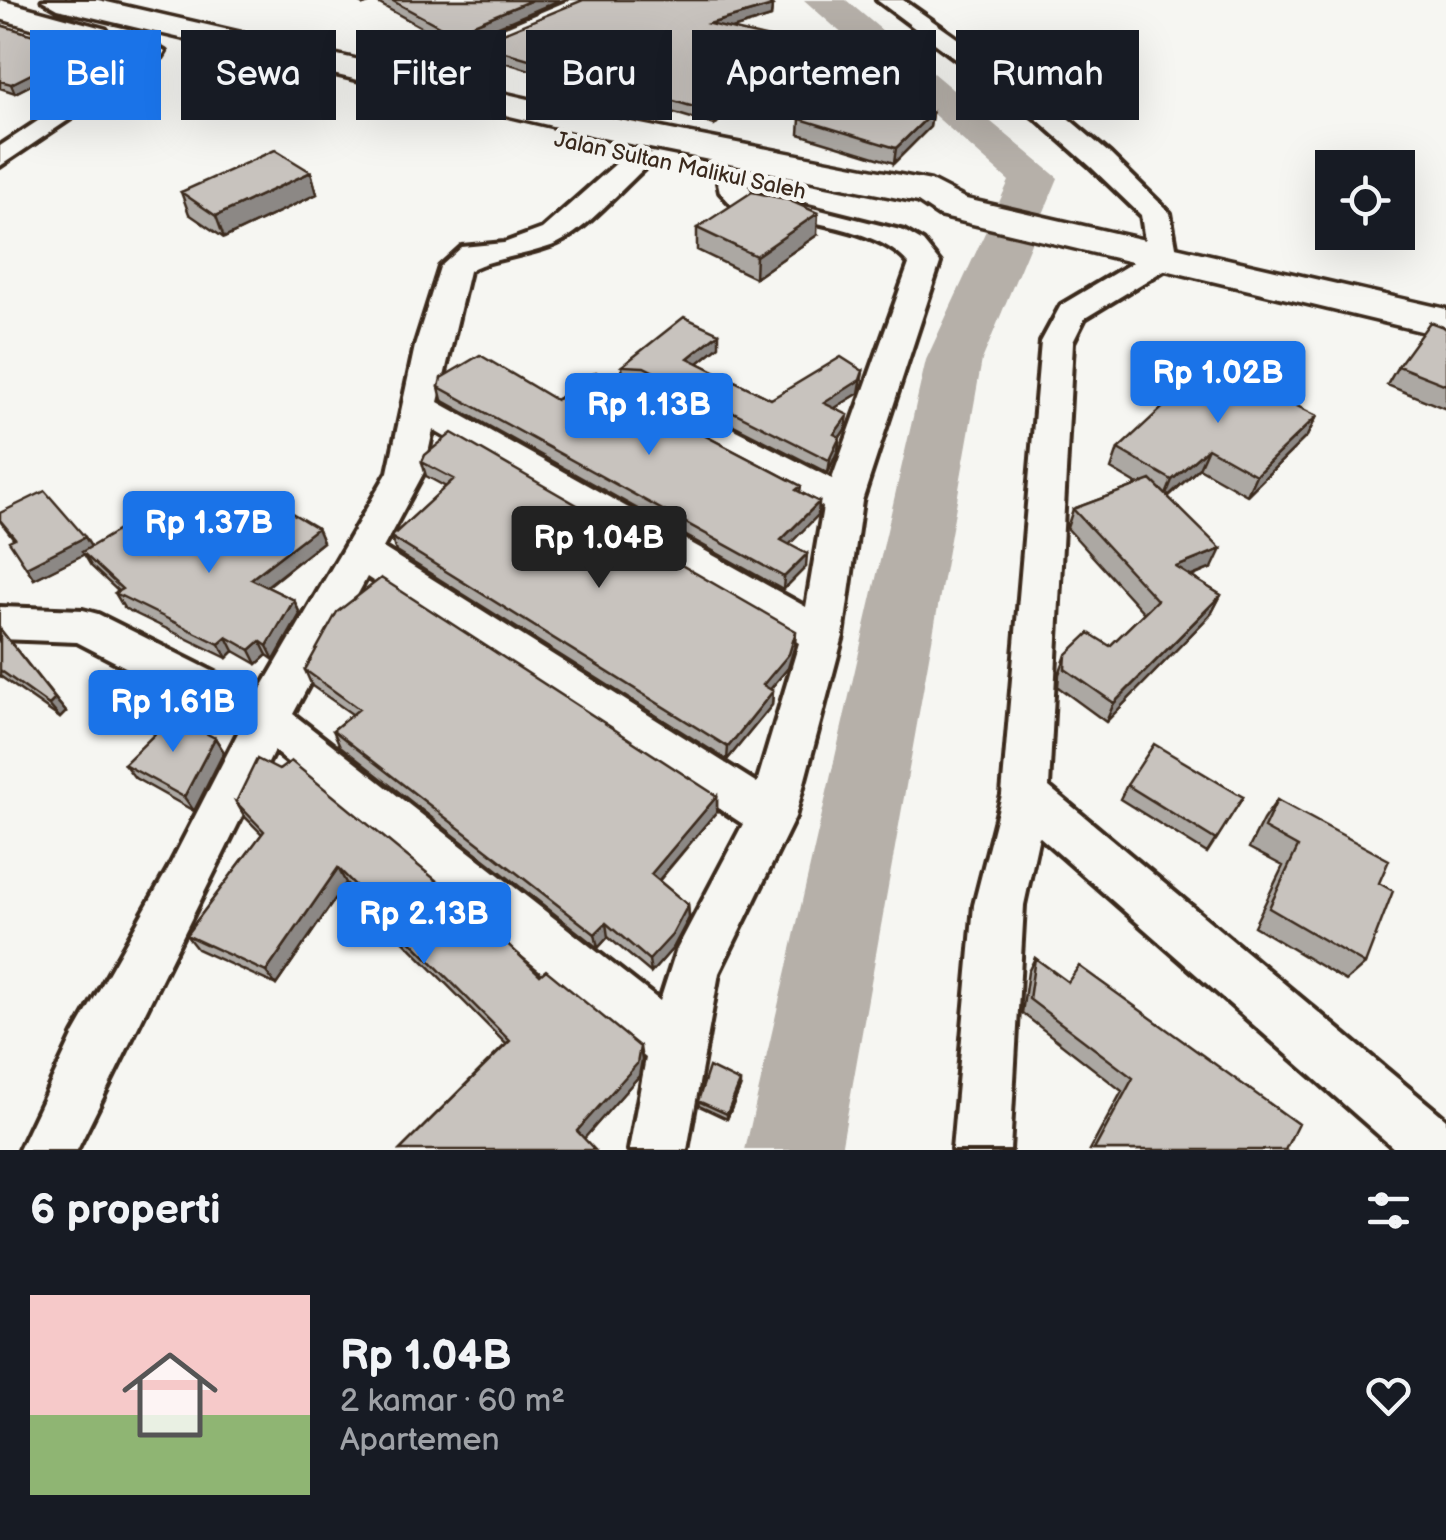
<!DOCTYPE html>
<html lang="id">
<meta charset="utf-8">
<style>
:root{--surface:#171b24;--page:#242831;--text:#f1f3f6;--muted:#9ea1a6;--line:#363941;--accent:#1a73e8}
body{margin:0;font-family:"Balsamiq Sans",sans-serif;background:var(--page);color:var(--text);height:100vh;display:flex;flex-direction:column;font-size:38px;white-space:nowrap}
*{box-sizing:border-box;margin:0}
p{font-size:32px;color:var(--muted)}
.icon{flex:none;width:55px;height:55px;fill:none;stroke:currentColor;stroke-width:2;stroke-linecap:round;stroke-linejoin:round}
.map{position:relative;height:1150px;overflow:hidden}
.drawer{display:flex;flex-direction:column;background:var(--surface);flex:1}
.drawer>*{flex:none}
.guide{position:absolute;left:30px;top:30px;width:1388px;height:90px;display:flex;gap:20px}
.controls{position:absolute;left:1315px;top:150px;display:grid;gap:20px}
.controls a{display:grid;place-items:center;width:100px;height:100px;border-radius:0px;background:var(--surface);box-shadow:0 10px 40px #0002;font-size:50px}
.price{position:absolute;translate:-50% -85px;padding:0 22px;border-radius:10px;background:var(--accent);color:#fff;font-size:32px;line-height:65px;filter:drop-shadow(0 2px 5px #0008)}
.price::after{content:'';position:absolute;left:50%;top:60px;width:30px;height:22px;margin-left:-15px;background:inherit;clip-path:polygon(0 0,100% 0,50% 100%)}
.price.selected{background:#222;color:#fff}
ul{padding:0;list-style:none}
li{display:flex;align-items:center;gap:30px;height:250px;padding:0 30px}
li+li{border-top:2px solid var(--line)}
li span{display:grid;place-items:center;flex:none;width:280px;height:200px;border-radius:0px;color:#555}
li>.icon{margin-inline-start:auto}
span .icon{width:120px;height:120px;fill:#fffc;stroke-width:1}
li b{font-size:42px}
h2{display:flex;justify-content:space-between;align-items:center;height:120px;padding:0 30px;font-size:42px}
.tag{padding:0 35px;border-radius:0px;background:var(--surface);box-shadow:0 10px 40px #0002;font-size:35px;line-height:90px}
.tag.selected{background:var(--accent);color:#fff}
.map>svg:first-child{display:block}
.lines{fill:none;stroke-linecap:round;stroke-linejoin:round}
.river{fill:#b6b0a9;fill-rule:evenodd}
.street-casing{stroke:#3b2a1e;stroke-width:8}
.secondary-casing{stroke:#3b2a1e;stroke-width:7}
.street{fill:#f6f6f2;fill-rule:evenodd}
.secondary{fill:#f6f6f2;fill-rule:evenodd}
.wall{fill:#aca8a3;stroke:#3b2a1e;stroke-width:2.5}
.shaded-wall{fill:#8c8885;stroke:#3b2a1e;stroke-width:2.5}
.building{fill:#c8c3be;stroke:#3b2a1e;stroke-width:2.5}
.labels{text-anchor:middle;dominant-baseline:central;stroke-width:9;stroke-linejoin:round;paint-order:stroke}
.far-street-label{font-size:22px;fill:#3b2a1e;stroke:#f6f6f2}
</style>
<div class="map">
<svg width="1446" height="1150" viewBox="0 0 1446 1150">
<rect width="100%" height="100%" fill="#f6f6f2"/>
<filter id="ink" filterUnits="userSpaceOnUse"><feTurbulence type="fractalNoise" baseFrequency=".01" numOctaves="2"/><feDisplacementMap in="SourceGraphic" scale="20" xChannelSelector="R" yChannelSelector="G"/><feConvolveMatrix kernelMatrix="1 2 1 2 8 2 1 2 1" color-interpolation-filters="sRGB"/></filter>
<g filter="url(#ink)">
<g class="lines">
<path class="river" d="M804,0H846L1058,178L982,360L841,1150H745L926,360L1009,181Z"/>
<g class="street-casing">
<path id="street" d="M570,0H601L410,81H392L389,76Z
M877,0H903L1056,108L1110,154L1170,213L1178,258L1174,264L1085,318L1073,342L1049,787L1446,1119V1150H1396L1039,836L1024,905L1010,1150H952L974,905L1002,795L1041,342L1061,305L1147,254L1141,215L1090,166L1038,120Z
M153,45L165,52L162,57L0,166V146Z
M638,151L652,159L648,165C623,187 587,229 558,243C533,255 484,259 469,271L438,402L806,607L823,507L619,399L614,391L619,383H643L832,479L909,264C876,223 782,221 732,205L720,192L717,178L721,172H741L752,193L904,231L923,242L940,263L862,501L843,636L795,817L719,973L687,1150H629L646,1058L274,751L77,1150H19L74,1034L168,869L241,727L77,642L0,639V607L83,610L98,614L258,694L388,472L415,346L440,267L462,247L504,243L542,229L628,153ZM433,430L799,643L757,783L383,548L424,472ZM367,577L743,824L676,951L660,1001L293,714Z"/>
</g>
<g class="secondary-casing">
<path id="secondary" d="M0,0L106,29L111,36L95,46L0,19Z
M42,0H98L620,120L931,181L966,199L1446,309V337L939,216L918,202L620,142L58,9Z"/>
</g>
<use href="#street" class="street"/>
<use href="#secondary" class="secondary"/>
</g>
<path class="wall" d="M354,0H560L454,45L374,1L363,5Z
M766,2L772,6L771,17L731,29L794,56L764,84L757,82L715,125L500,61L490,66L476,57L474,45Z
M0,25L81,49L84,58L15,93L0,88Z
M932,113L930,127L894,163L799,134L800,119Z
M311,172L317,194L224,238L189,214L181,192Z
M697,228L817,235L755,278L697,250Z
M1446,328V409L1387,385L1398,366Z
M719,346L698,363L771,399L863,371L859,393L834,408L846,428L840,437L838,450L828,473L645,380L623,379L622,366Z
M1214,376L1317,416L1307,436L1247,495L1199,468L1168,497L1212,568L1191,577L1221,595L1211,614L1106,722L1058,687L1059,674L1066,655L1110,646L1144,613L1067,528L1073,509L1138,485L1111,469L1118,449Z
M439,387L556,400L616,389L801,486L800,492L819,502L818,515L789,544L806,567L783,590L442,400Z
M422,462L795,645L788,668L770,689L773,691L772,705L727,760L396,552L391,537L446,487L426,476Z
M268,515L317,528L323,542L267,587L294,600L300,614L274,660L267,655L257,664L234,651L227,658L124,608L115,593L118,591L91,566L84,554L34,579L14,539L0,521L91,547L154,557L195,549Z
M0,629L66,712L60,718L0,676Z
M305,670L717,796V811L659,881L688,905L689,918L673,948L651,973L608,937L598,948L340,746L333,730L352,714L312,686Z
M215,738L224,752L194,811L135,778L124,764Z
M1127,785L1243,797L1207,853L1120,799Z
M1277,800L1379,883L1365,964L1346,981L1254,926L1283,866L1249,848L1263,820Z
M236,802L540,975L642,1060L639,1076L584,1138L400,1150L506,1044L346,883L276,985L197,949L186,935L262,834L245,817Z
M1035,958L1285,1150H1090L1122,1091L1022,1013L1028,972Z
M740,1088L727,1119L699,1106L698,1101Z"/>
<path class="shaded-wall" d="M362,0H374V1L363,5Z
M532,0H560L454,45L452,33Z
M772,6L771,17L709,36V24Z
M795,44L794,56L764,84V72Z
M81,49L84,58L15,93L11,84Z
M498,50L500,61L490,66L488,54Z
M758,70L757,82L715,125V113Z
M932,113L930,127L894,163L896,148Z
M311,172L317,194L224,238L216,216Z
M818,213L817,235L755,278L756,256Z
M719,333V346L688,371V358Z
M863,371L859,393L822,416L824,403Z
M848,415L846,428L840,437L838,450L828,473L834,434Z
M1317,416L1307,436L1247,495L1256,475Z
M1208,448L1199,468L1164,500L1172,480Z
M819,502L818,515L781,553V540Z
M317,528L323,542L258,593L251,579Z
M85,537L93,550L34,579L26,567Z
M1221,549L1212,568L1167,586L1176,567Z
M807,554L806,567L783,590L784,577Z
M1221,595L1211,614L1106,722L1114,703Z
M294,600L300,614L274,660L267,646Z
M796,631L795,645L788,668L762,699L763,685Z
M227,637L234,651L227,658L219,644Z
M260,641L267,655L257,664L250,650Z
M773,691L772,705L727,760L728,747Z
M55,699L66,712L60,718L49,705Z
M215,738L224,752L194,811L184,797Z
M717,796V811L652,888L651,874Z
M338,868L346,883L276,985L266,972Z
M688,905L689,918L673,948L651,973L649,960Z
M606,923L608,937L598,948L595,934Z
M640,1047L642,1060L639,1076L581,1142L577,1131Z
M740,1082V1088L727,1119V1114Z"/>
<path class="building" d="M391,0H532L452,33Z
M583,0H762L772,6L709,24L795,44L764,72L758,70L715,113L498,50L488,54L474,45Z
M0,25L81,49L11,84L0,81Z
M841,83L932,113L896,148L800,119Z
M275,150L311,172L216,216L181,192Z
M752,192L786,199L818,213L756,256L697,228Z
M684,317L719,333L688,358L771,399L841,357L863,371L860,380L824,403L848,415L834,434L840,437L829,460L644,367L622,366Z
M1430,322L1446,328V385L1398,366Z
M480,355L556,400L596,372L606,379L610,376L616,389L801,486L796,490L819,502L781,540L807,554L784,577L439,387L441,378Z
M1223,369L1317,416L1256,475L1208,448L1172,480L1118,449L1203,370L1214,376Z
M452,433L796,631L789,654L763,685L773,691L728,747L391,537L454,479L422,462L425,455Z
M1151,480L1221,549L1176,567L1221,595L1114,703L1065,669L1066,655L1089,633L1110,646L1157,600L1073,509Z
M45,491L85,537L26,567L9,541L15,538L0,520V513Z
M253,506L268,515L280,506L317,528L251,579L294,600L267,646L260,641L250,650L227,637L219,644L115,593L122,589L82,552L122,528L154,557L180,538L195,549Z
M381,578L717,796L651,874L688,905L672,935L649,960L606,923L595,934L333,730L359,709L305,670L337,612Z
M0,629L55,699L49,705L0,670Z
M173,716L215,738L184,797L124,764Z
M1154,744L1243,797L1216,840L1127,785Z
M257,759L279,770L291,761L471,909L540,975L546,970L640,1047L637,1064L577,1131L595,1150H400L510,1041L338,868L266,972L186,935L264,831L236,802Z
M1277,800L1389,860L1379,883L1393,891L1365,964L1269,908L1298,847L1264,828Z
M1035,958L1068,982L1079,966L1298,1124L1285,1150H1094L1133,1078L1029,999Z
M709,1067L740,1082L727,1114L698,1101Z"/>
</g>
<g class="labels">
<g class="far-street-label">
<text transform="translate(680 166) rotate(12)">Jalan Sultan Malikul Saleh</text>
</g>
</g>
</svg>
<div class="controls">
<a><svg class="icon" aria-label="locate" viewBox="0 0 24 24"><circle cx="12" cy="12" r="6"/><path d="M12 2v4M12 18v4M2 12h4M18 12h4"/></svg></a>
</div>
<b class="price" style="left:1218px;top:426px">Rp 1.02B</b>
<b class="price" style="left:649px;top:458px">Rp 1.13B</b>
<b class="price" style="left:209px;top:576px">Rp 1.37B</b>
<b class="price selected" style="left:599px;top:591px">Rp 1.04B</b>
<b class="price" style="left:173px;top:755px">Rp 1.61B</b>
<b class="price" style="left:424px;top:967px">Rp 2.13B</b>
<div class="guide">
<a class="tag selected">Beli</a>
<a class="tag">Sewa</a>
<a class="tag">Filter</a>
<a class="tag">Baru</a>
<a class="tag">Apartemen</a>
<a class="tag">Rumah</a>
</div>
</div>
<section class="drawer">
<h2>6 properti<svg class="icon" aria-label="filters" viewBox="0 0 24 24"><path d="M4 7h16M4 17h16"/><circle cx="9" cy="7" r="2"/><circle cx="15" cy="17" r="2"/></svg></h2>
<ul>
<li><span style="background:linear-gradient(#f6c9c9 60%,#8fb573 0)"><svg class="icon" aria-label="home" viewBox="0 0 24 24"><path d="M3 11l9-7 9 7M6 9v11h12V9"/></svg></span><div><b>Rp 1.04B</b><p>2 kamar · 60 m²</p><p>Apartemen</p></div><svg class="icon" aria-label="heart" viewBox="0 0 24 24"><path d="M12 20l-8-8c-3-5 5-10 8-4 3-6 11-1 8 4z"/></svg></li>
</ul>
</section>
